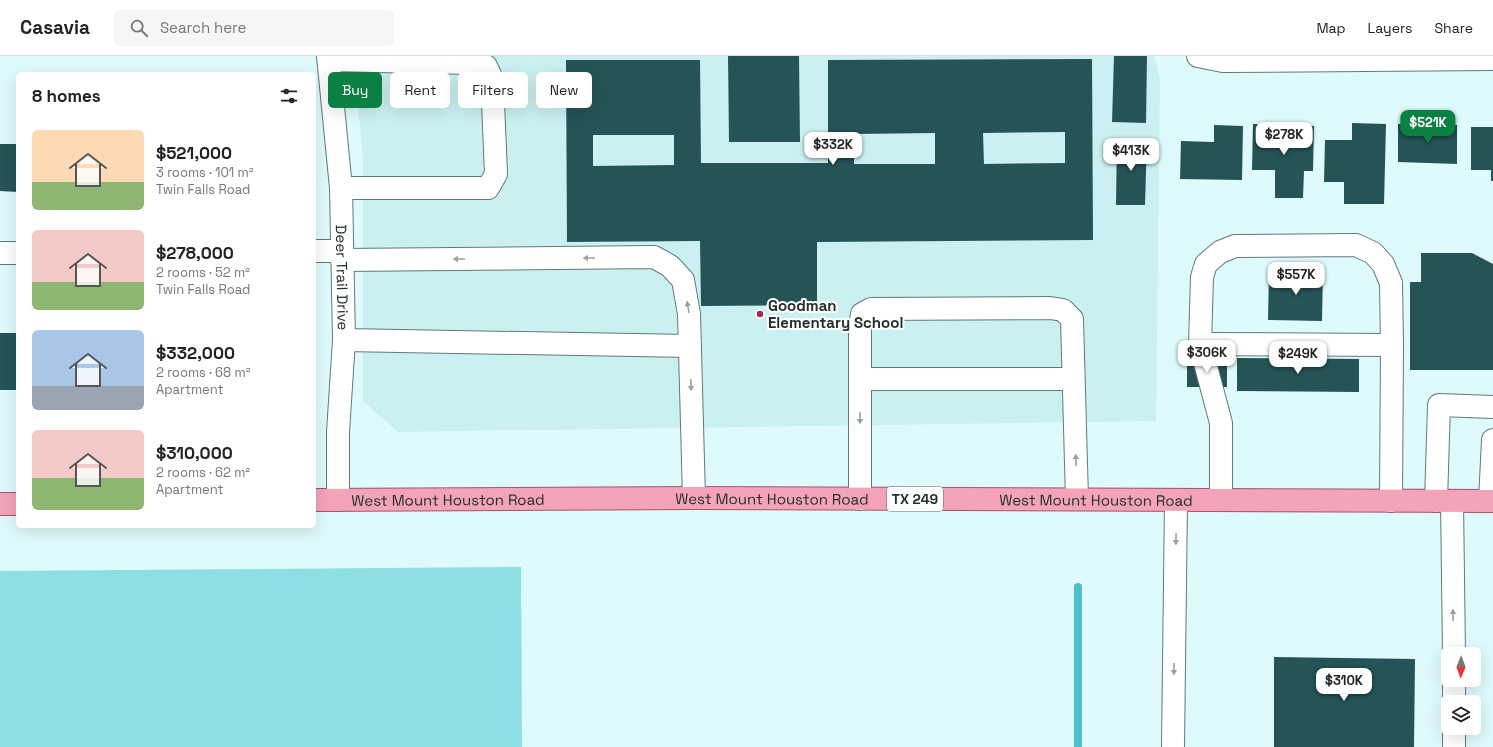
<!DOCTYPE html>
<meta charset="utf-8">
<style>
:root{--surface:#fff;--page:#f6f6f6;--text:#222;--muted:#767676;--line:#e0e0e0;--accent:#0b8043}
body{margin:0;font-family:"Space Grotesk",sans-serif;background:var(--page);color:var(--text);height:100vh;display:flex;flex-direction:column;font-size:15px;white-space:nowrap}
*{box-sizing:border-box;margin:0}
p{font-size:13px;color:var(--muted)}
.icon{flex:none;width:22px;height:22px;fill:none;stroke:currentColor;stroke-width:2;stroke-linecap:round;stroke-linejoin:round}
.map{position:relative;flex:1;overflow:hidden}
.panel{position:absolute;left:16px;top:16px;width:300px;height:456px;display:flex;flex-direction:column;background:var(--surface);border-radius:6px;box-shadow:0 4px 16px #0002}
.panel>*{flex:none}
.top-card{position:absolute;left:328px;top:16px;width:380px;height:36px;display:flex;gap:8px}
.needle{width:26px;rotate:181deg}
.buttons{position:absolute;left:1441px;top:591px;display:grid;gap:8px}
.buttons a{display:grid;place-items:center;width:40px;height:40px;border-radius:6px;background:var(--surface);box-shadow:0 4px 16px #0002;font-size:20px}
.price{position:absolute;translate:-50% -34px;padding:0 9px;border-radius:8px;background:#fff;color:#222;font-size:13px;line-height:26px;filter:drop-shadow(0 1px 2px #0008)}
.price::after{content:'';position:absolute;left:50%;top:24px;width:12px;height:9px;margin-left:-6px;background:inherit;clip-path:polygon(0 0,100% 0,50% 100%)}
.price.on{background:var(--accent);color:#fff}
ul{padding:0;list-style:none}
li{display:flex;align-items:center;gap:12px;height:100px;padding:0 16px}
li span{display:grid;place-items:center;flex:none;width:112px;height:80px;border-radius:6px;color:#555}
li>.icon{margin-inline-start:auto}
span .icon{width:48px;height:48px;fill:#fffc;stroke-width:1}
li b{font-size:17px}
h2{display:flex;justify-content:space-between;align-items:center;height:48px;padding:0 16px;font-size:17px}
.chip{padding:0 14px;border-radius:6px;background:var(--surface);box-shadow:0 4px 16px #0002;font-size:14px;line-height:36px}
.chip.on{background:var(--accent);color:#fff}
header{display:flex;align-items:center;gap:24px;box-sizing:border-box;height:56px;padding:0 20px;background:var(--surface);border-bottom:1px solid var(--line)}
header strong{font-size:19px}
nav{display:flex;gap:22px;margin-inline-start:auto;font-size:14px}
.search{width:280px;height:36px;background:var(--page);display:flex;align-items:center;gap:10px;box-sizing:border-box;padding:0 14px;border-radius:6px;color:var(--muted);font-size:15px}
.map>svg:first-child{display:block}
.built{fill:#cbf0f1}
.green{fill:#8ddfe3}
.lines{fill:none;stroke-linecap:round;stroke-linejoin:round}
.stream{stroke:#4ec0c6;stroke-width:8}
.building{fill:#255356;fill-rule:evenodd}
.minor-casing{stroke:#61797b;stroke-width:24}
.major-casing{stroke:#a5536a;stroke-width:24}
.minor{stroke:#fff;stroke-width:22}
.major{stroke:#f3a4b9;stroke-width:22}
.oneway{fill:#9ca1a1}
.poi-dot{fill:#b02054;stroke:#fff;stroke-width:1.5}
.labels{text-anchor:middle;dominant-baseline:central;stroke-width:4;stroke-linejoin:round;paint-order:stroke}
.shield{fill:#fff;stroke:#666d6d;stroke-width:1}
.shield-label{font-size:14px;font-weight:bold;fill:#242e2f}
.street-label{font-size:15px;fill:#242e2f;stroke:#fff}
.poi-label{font-size:15px;font-weight:bold;fill:#242e2f;stroke:#fff;text-anchor:start}
</style>
<header>
<strong>Casavia</strong>
<div class="search"><svg class="icon" aria-label="search" viewBox="0 0 24 24"><circle cx="10" cy="10" r="6"/><path d="M15 15l6 6"/></svg>Search here</div>
<nav><a>Map</a><a>Layers</a><a>Share</a></nav>
</header>
<div class="map">
<svg width="1493" height="691" viewBox="0 0 1493 691">
<rect width="100%" height="100%" fill="#dffafc"/>
<path class="built" d="M353,0H1154L1160,24L1156,365L398,376L363,345V100Z"/>
<path class="green" d="M521,511L522,691H0V515Z"/>
<g class="lines">
<path class="stream" d="M1078,691V531"/>
</g>
<path class="building" d="M728,0H799L800,86H729Z
M1114,0H1147L1146,67L1112,66Z
M1092,3L1093,184L817,186V249L701,250L700,185L567,186L566,4H700L701,107H828V4ZM1065,76V107L984,108L983,77ZM935,77V108H854V78ZM593,79H674V109L593,110Z
M1352,67L1386,68L1384,148H1344V126H1324L1325,84H1352Z
M1253,68L1314,70L1313,115H1304L1303,142H1275V114H1252Z
M1398,68L1457,69V108L1398,106Z
M1214,69L1243,70L1242,124L1180,123L1181,85L1214,86Z
M1471,71H1493V125H1491V114H1471Z
M1117,82L1147,83L1145,149H1116Z
M0,88H18V136L0,135Z
M1421,197H1472L1493,208V314H1410V226H1421Z
M1269,215H1323L1322,265L1268,264Z
M0,277H18V334H0Z
M1237,302L1359,303V336L1237,335Z
M1187,305H1227V331H1187Z
M1274,601L1415,603L1414,691H1274Z"/>
<g class="lines">
<g class="minor-casing">
<g id="minor">
<path id="s1" d="M328,0L341,132L344,284L338,376V444"/>
<path d="M1198,0L1223,5L1493,3"/>
<path d="M329,4L471,7L486,10L492,23L496,118L488,132H341"/>
<path d="M314,195H341"/>
<path d="M0,197H18"/>
<path d="M342,204L654,201L670,210L683,224L689,258L694,442"/>
<path d="M344,284L690,290"/>
<path d="M1200,288L1392,289"/>
<path d="M860,323H1073"/>
<path d="M860,443V271L862,258L871,253L1050,252L1063,254L1072,263L1077,443"/>
<path d="M1221,444V367L1200,288L1202,221L1206,208L1220,196L1235,190L1356,189L1373,197L1383,208L1391,227L1392,289L1391,445"/>
<path d="M1436,445L1439,349L1493,351"/>
<path d="M1452,445L1454,598"/>
<path d="M1490,445L1493,384"/>
<path d="M1454,624V646"/>
<path d="M1454,672V691"/>
<path d="M1173,691L1176,444"/>
</g>
</g>
<g class="major-casing">
<g id="major">
<path id="s2" d="M314,444L694,442L1493,445"/>
<path d="M0,448H18"/>
</g>
</g>
<use href="#minor" class="minor"/>
<use href="#major" class="major"/>
</g>
<defs><path id="oneway-solid" d="M-6-.8H1V-3.2L6.5 0L1 3.2V.8H-6Z"/></defs>
<g class="oneway">
<use href="#oneway-solid" transform="translate(589 202) rotate(180)"/>
<use href="#oneway-solid" transform="translate(459 203) rotate(180)"/>
<use href="#oneway-solid" transform="translate(688 251) rotate(-100)"/>
<use href="#oneway-solid" transform="translate(691 329) rotate(88)"/>
<use href="#oneway-solid" transform="translate(860 362) rotate(90)"/>
<use href="#oneway-solid" transform="translate(1076 404) rotate(-92)"/>
<use href="#oneway-solid" transform="translate(1176 483) rotate(91)"/>
<use href="#oneway-solid" transform="translate(1453 559) rotate(-90)"/>
<use href="#oneway-solid" transform="translate(1174 613) rotate(91)"/>
</g>
<circle class="poi-dot" cx="760" cy="258" r="4"/>
<g class="labels">
<rect class="shield" x="887" y="431" width="56" height="24" rx="3"/>
<g class="shield-label">
<text x="915" y="443">TX 249</text>
</g>
<g class="street-label">
<text stroke="none"><textPath href="#s1" startOffset="222">Deer Trail Drive</textPath></text>
<text stroke="none"><textPath href="#s2" startOffset="458">West Mount Houston Road</textPath></text>
<text stroke="none"><textPath href="#s2" startOffset="134">West Mount Houston Road</textPath></text>
<text stroke="none"><textPath href="#s2" startOffset="782">West Mount Houston Road</textPath></text>
</g>
<g class="poi-label">
<text x="768" y="249">Goodman<tspan x="768" dy="17">Elementary School</tspan></text>
</g>
</g>
</svg>
<div class="buttons">
<a><svg class="needle" viewBox="-14 -14 28 28"><path d="M0-13l5 13h-10z" fill="#e53935"/><path d="M0 13l5-13h-10z" fill="#767676"/></svg></a>
<a><svg class="icon" aria-label="layers" viewBox="0 0 24 24"><path d="M12 4l9 5-9 5-9-5zM3 14l9 5 9-5"/></svg></a>
</div>
<b class="price on" style="left:1428px;top:88px">$521K</b>
<b class="price" style="left:1284px;top:100px">$278K</b>
<b class="price" style="left:833px;top:110px">$332K</b>
<b class="price" style="left:1131px;top:116px">$413K</b>
<b class="price" style="left:1296px;top:240px">$557K</b>
<b class="price" style="left:1207px;top:318px">$306K</b>
<b class="price" style="left:1298px;top:319px">$249K</b>
<b class="price" style="left:1344px;top:646px">$310K</b>
<div class="top-card">
<a class="chip on">Buy</a>
<a class="chip">Rent</a>
<a class="chip">Filters</a>
<a class="chip">New</a>
</div>
<section class="panel">
<h2>8 homes<svg class="icon" aria-label="filters" viewBox="0 0 24 24"><path d="M4 7h16M4 17h16"/><circle cx="9" cy="7" r="2"/><circle cx="15" cy="17" r="2"/></svg></h2>
<ul>
<li><span style="background:linear-gradient(#ffd9b3 65%,#8fb573 0)"><svg class="icon" aria-label="home" viewBox="0 0 24 24"><path d="M3 11l9-7 9 7M6 9v11h12V9"/></svg></span><div><b>$521,000</b><p>3 rooms · 101 m²</p><p>Twin Falls Road</p></div></li>
<li><span style="background:linear-gradient(#f6c9c9 65%,#8fb573 0)"><svg class="icon" aria-label="home" viewBox="0 0 24 24"><path d="M3 11l9-7 9 7M6 9v11h12V9"/></svg></span><div><b>$278,000</b><p>2 rooms · 52 m²</p><p>Twin Falls Road</p></div></li>
<li><span style="background:linear-gradient(#a9c7e8 70%,#9aa5b1 0)"><svg class="icon" aria-label="home" viewBox="0 0 24 24"><path d="M3 11l9-7 9 7M6 9v11h12V9"/></svg></span><div><b>$332,000</b><p>2 rooms · 68 m²</p><p>Apartment</p></div></li>
<li><span style="background:linear-gradient(#f6c9c9 60%,#8fb573 0)"><svg class="icon" aria-label="home" viewBox="0 0 24 24"><path d="M3 11l9-7 9 7M6 9v11h12V9"/></svg></span><div><b>$310,000</b><p>2 rooms · 62 m²</p><p>Apartment</p></div></li>
</ul>
</section>
</div>
